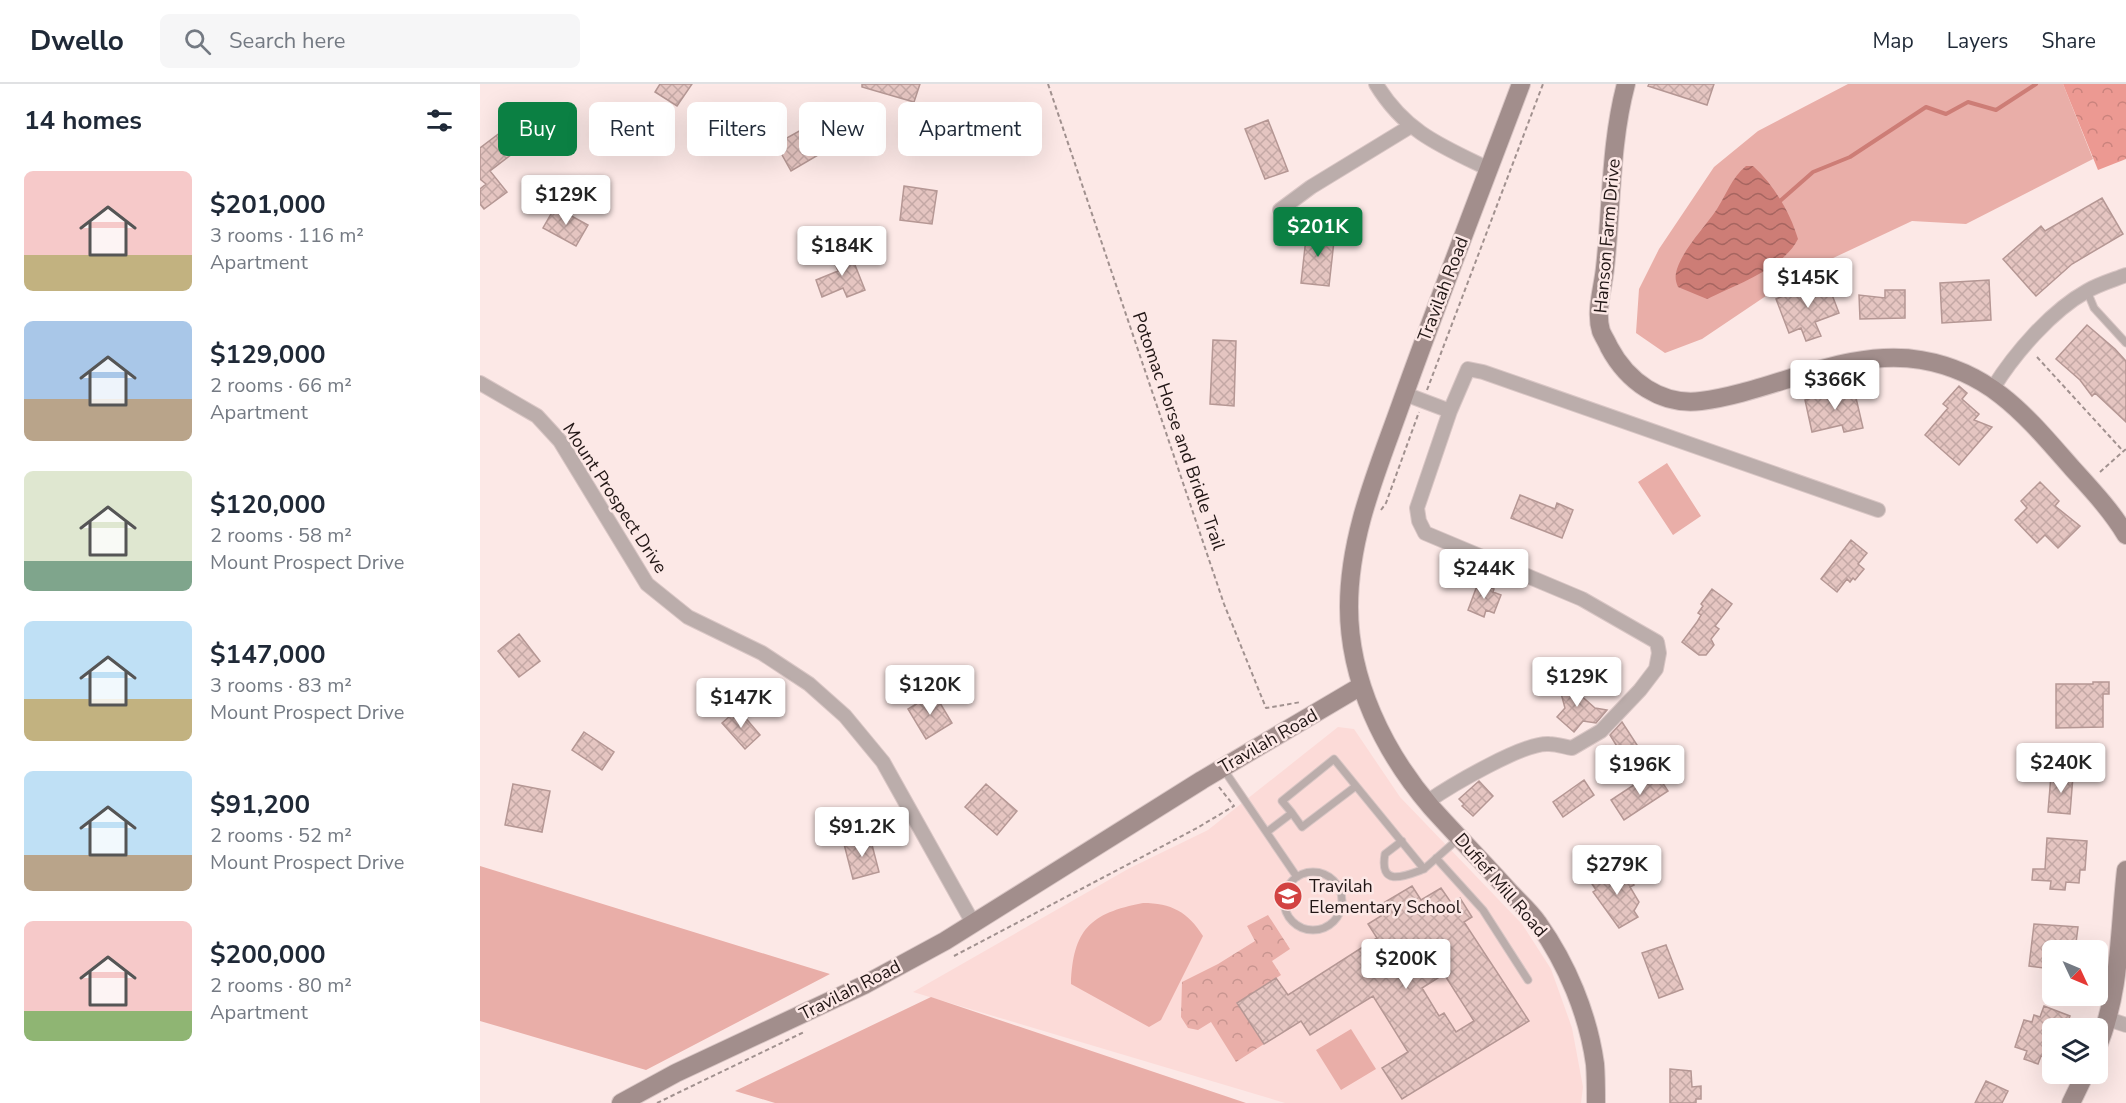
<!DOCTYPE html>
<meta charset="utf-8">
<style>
:root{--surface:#fff;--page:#f6f6f7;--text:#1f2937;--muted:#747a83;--line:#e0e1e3;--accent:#0b8043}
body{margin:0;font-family:"Nunito Sans",sans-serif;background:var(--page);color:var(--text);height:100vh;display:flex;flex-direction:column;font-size:22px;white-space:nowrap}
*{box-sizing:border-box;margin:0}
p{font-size:20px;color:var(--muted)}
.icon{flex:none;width:33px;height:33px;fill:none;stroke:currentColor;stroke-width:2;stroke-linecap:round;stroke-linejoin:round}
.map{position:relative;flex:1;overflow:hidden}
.panel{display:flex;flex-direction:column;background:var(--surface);width:480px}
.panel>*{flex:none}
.hud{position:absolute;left:18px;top:18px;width:570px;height:54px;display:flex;gap:12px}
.needle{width:39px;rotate:134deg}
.fabs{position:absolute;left:1562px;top:856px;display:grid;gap:12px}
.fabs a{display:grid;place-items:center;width:66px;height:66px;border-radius:9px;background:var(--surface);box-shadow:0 6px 24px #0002;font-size:30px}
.price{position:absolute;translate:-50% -51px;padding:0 14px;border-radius:6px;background:#fff;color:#222;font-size:20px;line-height:39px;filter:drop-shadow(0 2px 3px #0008)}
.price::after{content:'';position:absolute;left:50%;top:36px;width:18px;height:14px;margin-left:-9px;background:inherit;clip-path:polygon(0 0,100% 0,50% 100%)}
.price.active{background:var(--accent);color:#fff}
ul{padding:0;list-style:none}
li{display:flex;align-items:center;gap:18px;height:150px;padding:0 24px}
li span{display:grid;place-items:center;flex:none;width:168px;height:120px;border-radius:9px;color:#555}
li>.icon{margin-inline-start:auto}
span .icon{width:72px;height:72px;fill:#fffc;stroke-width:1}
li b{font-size:26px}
h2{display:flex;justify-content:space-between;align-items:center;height:72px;padding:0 24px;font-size:26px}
.chip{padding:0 21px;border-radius:9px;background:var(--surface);box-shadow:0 6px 24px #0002;font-size:21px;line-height:54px}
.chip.active{background:var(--accent);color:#fff}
header{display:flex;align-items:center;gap:36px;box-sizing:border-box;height:84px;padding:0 30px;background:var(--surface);border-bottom:2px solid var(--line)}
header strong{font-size:28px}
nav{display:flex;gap:33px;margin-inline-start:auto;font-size:21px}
.search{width:420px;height:54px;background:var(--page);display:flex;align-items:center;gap:15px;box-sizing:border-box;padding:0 21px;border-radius:9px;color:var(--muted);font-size:22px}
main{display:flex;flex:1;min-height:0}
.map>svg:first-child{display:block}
.built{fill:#fcdbd8}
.green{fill:#e9aea8}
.forest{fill:url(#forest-crowns)}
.park{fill:url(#park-crowns)}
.water{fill:url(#water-waves)}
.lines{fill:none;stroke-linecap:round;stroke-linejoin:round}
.stream{stroke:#cd7d76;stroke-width:4}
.building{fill:url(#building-cross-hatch);stroke:#b59794;stroke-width:1.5;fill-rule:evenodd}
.lane-casing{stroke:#d9c6c5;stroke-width:9}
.street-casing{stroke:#d9c6c5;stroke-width:16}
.secondary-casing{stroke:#d9c6c5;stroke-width:20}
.path{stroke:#a1918f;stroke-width:2;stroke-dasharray:4.5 3;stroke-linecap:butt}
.lane{stroke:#bbadab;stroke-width:7}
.street{stroke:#bbadab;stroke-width:14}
.secondary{stroke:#a28e8c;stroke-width:18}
.labels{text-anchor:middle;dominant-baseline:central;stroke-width:5;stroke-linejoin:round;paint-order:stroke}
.street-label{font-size:18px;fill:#211615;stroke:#fce8e6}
.poi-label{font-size:18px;fill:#211615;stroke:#fce8e6;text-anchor:start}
</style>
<header>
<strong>Dwello</strong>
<div class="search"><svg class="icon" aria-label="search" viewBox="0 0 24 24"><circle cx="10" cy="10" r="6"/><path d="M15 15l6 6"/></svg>Search here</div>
<nav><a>Map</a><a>Layers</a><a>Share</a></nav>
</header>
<main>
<section class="panel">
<h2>14 homes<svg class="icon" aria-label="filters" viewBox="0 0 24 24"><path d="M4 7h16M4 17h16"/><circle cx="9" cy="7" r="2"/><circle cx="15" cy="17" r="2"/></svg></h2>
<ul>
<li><span style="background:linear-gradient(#f6c9c9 70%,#c2b280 0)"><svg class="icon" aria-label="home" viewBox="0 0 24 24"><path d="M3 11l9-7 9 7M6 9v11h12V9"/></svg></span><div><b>$201,000</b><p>3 rooms · 116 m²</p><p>Apartment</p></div></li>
<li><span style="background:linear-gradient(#a9c7e8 65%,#b9a48a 0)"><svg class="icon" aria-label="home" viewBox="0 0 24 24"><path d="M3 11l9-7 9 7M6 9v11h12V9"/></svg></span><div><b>$129,000</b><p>2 rooms · 66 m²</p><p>Apartment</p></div></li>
<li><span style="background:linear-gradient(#dfe7d0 75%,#7fa58c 0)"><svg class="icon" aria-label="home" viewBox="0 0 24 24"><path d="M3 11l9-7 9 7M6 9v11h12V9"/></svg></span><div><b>$120,000</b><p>2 rooms · 58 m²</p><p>Mount Prospect Drive</p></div></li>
<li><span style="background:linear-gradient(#bfe0f5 65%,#c2b280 0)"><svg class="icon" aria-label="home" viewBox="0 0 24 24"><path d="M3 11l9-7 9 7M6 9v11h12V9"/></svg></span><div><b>$147,000</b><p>3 rooms · 83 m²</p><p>Mount Prospect Drive</p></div></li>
<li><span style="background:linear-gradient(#bfe0f5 70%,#b9a48a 0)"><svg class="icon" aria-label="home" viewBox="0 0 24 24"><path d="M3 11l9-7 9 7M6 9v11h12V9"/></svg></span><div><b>$91,200</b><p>2 rooms · 52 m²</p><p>Mount Prospect Drive</p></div></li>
<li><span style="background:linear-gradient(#f6c9c9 75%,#8fb573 0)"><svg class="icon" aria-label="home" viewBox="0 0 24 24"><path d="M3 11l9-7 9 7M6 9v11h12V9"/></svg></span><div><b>$200,000</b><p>2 rooms · 80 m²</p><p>Apartment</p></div></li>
</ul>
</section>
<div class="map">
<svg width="1646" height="1019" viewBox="0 0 1646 1019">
<defs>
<pattern id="forest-crowns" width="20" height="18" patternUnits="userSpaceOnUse" patternTransform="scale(1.5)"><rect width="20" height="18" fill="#ec9992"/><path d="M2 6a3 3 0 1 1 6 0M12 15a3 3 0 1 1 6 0" fill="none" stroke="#ca837d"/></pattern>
<pattern id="park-crowns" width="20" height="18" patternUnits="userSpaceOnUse" patternTransform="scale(1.5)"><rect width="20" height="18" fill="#e9aea8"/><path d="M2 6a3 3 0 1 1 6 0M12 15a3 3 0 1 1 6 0" fill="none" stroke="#c89590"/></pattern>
<pattern id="water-waves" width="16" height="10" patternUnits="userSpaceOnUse" patternTransform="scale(1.5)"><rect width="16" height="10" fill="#cd7d76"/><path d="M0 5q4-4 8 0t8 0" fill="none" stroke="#a66560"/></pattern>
<pattern id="building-cross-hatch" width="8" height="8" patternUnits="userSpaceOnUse" patternTransform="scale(1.5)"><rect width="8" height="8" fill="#e5c5c1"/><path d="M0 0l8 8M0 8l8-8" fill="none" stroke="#c4a8a5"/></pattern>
</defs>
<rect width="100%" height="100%" fill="#fce8e6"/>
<path class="built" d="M858,643L874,645L920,713L1042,840L1071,885L1092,944L1103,1003L1101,1019H805L433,908L648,785L728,746Z"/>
<path class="green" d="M1368,0H1583L1613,75L1486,140L1432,137L1317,191L1222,255L1185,269L1156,249L1159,205L1179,165L1234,83L1278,47Z
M1187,379L1221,432L1193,451L1158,398Z
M0,782L350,890L166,986L0,937Z
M663,819C691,819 708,828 723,852L681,936L669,943L591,900C593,846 610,829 663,819Z
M451,913L766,1019H295L255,1007Z
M871,945L896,985L861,1006L836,966Z"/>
<path class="forest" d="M1583,0H1646V75L1618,86Z"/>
<path class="park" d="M788,831L810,865L792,877L801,891L758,919L784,960L756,978L731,938L718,946L708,944L701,933L702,898L738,880L775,857L767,842Z"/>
<path class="water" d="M1266,82H1273C1294,101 1310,128 1318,155C1303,185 1255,201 1227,215L1198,203C1195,196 1195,192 1197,185C1204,164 1225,143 1237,125C1246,111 1252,93 1266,82Z"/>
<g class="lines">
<path class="stream" d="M1300,117L1333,88L1370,73L1446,23L1466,30L1488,18L1516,26L1556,0"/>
</g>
<path class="building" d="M180,0H212L197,22L175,8Z
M382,0H440L434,18L382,3Z
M1169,0H1234L1227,21L1168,2Z
M788,36L808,87L785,95L765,45Z
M330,41L345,67L311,87L296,60Z
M21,48L36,67L10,87L27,108L4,125L0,120V105L6,100L0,95V64Z
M424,102L457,107L452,140L420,136Z
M1622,114L1643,150L1592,180L1556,212L1523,175L1561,142L1565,147Z
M75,123L108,141L96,162L63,144Z
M827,145L855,148L849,202L821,199Z
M369,166L385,206L367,213L363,204L342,213L336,196L358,187L352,173Z
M1346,195L1359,229L1335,238L1341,252L1326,257L1321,244L1309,249L1296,215Z
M1509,196L1511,236L1462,239L1460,199Z
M1405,206H1425V234L1380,235L1379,211L1405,214Z
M1607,241L1635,265L1646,277V338L1615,309L1612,312L1600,296L1576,275Z
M733,256L756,257L754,322L730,320Z
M1373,301L1383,344L1364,348L1362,341L1332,348L1325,316Z
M1479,302L1487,309L1482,315L1499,330L1494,336L1512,343L1479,381L1445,351L1468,324L1463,320Z
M1560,398L1579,417L1575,422L1600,442L1578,464L1565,451L1557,459L1535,436L1547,424L1541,417Z
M1040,411L1075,425L1077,419L1093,426L1082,454L1031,434Z
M1371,456L1387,469L1378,480L1384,485L1375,496L1373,494L1370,498L1367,495L1357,508L1341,495Z
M998,499L1014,505L1013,508L1021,511L1014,529L1006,526L1004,533L988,526Z
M1232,505L1252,520L1235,542L1239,545L1231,555L1234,561L1226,571H1219L1202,558L1217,538L1221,531L1218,529L1223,522L1221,520Z
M39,550L60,577L39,593L18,567Z
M1093,597L1097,608L1115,624L1127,626L1116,639L1103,637L1094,648L1077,633L1085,624L1079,602Z
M1613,598H1629V610H1623V643L1576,644V600H1613Z
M454,609L472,639L446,655L428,625Z
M258,625L280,651L265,665L242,639Z
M1142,638L1159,664L1144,674L1130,651Z
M104,648L134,668L122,686L92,666Z
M1175,687L1188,707L1144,736L1131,716Z
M1571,691L1593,692L1590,730L1568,728Z
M1104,696L1114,711L1083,733L1073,718Z
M999,697L1013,712L993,732L982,722L984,720L979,715Z
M33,700L70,707L62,748L25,741Z
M506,700L537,727L517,751L485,723Z
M390,753L399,788L373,795L364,760Z
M1567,754L1607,757L1605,786H1600L1599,799L1586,798L1585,806L1570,805L1571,797L1552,796L1553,785H1565Z
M1140,781L1145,782L1148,787L1147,791L1154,801L1150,803L1159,818L1154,827L1158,833L1139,844L1113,808L1116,806L1112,800Z
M932,802L941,816L961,804L972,820L980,814L992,833L984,838L1049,937L922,1015L902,984L928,968L893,912L830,951L821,937L784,960L757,919L796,894L808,911L897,854L888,840L901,832L895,824ZM964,890L994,937L976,948L964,929L959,932L942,904Z
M1554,840L1598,843L1595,867H1572V885L1549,882Z
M1186,861L1203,905L1179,914L1162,869Z
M1564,922L1590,932L1585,945H1572V976L1561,972L1558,980L1544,975L1547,967L1535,963L1544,936L1552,938L1554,931L1560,933Z
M1190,985L1211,987L1212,1003L1221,1002V1015H1216V1019H1190Z
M1506,997L1528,1007L1522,1019H1495Z"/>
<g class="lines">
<g class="lane-casing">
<path id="lane" d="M1607,207L1614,224L1646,259
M744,686L817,793
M812,729L822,743L876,702
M787,748L812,729L802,717L854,675L944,785L978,755
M922,757L905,770C899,804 925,792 944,785
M956,774L1003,826L1048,896
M804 817a29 29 0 1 1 58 0a29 29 0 1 1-58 0Z"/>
</g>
<g class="street-casing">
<path id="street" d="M896,0C925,48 961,62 1009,85
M800,126L831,103L931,42
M0,299L57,332L80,357L167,500L208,533L282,569L329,600L365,632L403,678L493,839
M1513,304C1535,269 1571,227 1607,207C1619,200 1633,196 1646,191
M925,310L970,327L988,285L1003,288L1398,426
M947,718C970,702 1044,658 1069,660C1077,660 1085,663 1092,664L1121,647L1160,606L1176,585L1179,569L1177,558L1102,515L945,449L939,437L937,424L970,327
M1628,935L1646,941"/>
</g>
<g class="secondary-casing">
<path id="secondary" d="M1041,0C1001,106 960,211 922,317C898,385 869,450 869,523C869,597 904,668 951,723C976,751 1003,778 1028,806C1038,817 1050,827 1058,839C1087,880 1108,930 1115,980C1116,992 1116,1006 1116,1019
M1146,0C1130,60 1132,122 1125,184C1123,204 1115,227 1121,247C1123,252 1127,258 1129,263C1147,297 1181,322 1221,317C1292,308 1368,263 1441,276C1512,288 1547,333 1592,384C1611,405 1631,426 1646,451
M1617,964C1641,908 1639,846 1646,786
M141,1019L196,989L384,901L465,857L722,696L881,602
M1591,1019L1605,990"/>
</g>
<path class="path" d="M568,0L744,520L786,624L821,618
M1557,273L1643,367
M947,306L1063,0
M1620,388L1646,365
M901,426L906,419L939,328
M474,872L717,744L754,722L739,703
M177,1019L324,948"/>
<use href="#lane" class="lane"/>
<use href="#street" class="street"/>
<use href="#secondary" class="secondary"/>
</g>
<defs>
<g id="school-disc" transform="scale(1.5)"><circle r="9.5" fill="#d24342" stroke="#fce8e6"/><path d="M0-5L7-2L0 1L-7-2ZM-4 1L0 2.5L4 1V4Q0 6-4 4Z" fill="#fff"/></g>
</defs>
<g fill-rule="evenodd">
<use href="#school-disc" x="808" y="812"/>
</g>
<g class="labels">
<g class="street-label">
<text transform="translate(1127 152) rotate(-85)">Hanson Farm Drive</text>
<text transform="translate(963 205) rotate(-69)">Travilah Road</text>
<text transform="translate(699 347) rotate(71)">Potomac Horse and Bridle Trail</text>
<text transform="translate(135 414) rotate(57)">Mount Prospect Drive</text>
<text transform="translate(788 657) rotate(-30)">Travilah Road</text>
<text transform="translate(1021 801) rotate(49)">Dufief Mill Road</text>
<text transform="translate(370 906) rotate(-27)">Travilah Road</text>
</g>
<g class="poi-label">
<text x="829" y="802">Travilah<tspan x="829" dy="21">Elementary School</tspan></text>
</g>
</g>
</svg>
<div class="fabs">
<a><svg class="needle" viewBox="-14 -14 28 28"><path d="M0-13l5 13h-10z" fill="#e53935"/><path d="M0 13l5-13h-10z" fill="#747a83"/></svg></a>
<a><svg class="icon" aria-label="layers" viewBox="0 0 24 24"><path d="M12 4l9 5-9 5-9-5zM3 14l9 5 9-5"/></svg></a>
</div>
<b class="price" style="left:86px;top:142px">$129K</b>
<b class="price active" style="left:838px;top:174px">$201K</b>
<b class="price" style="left:362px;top:193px">$184K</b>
<b class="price" style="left:1328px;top:225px">$145K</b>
<b class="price" style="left:1355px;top:327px">$366K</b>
<b class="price" style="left:1004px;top:516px">$244K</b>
<b class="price" style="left:1097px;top:624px">$129K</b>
<b class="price" style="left:450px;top:632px">$120K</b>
<b class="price" style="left:261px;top:645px">$147K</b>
<b class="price" style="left:1581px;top:710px">$240K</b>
<b class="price" style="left:1160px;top:712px">$196K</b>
<b class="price" style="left:382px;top:774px">$91.2K</b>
<b class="price" style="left:1137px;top:812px">$279K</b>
<b class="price" style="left:926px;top:906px">$200K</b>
<div class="hud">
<a class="chip active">Buy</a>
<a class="chip">Rent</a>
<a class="chip">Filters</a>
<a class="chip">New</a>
<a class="chip">Apartment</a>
</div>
</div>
</main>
